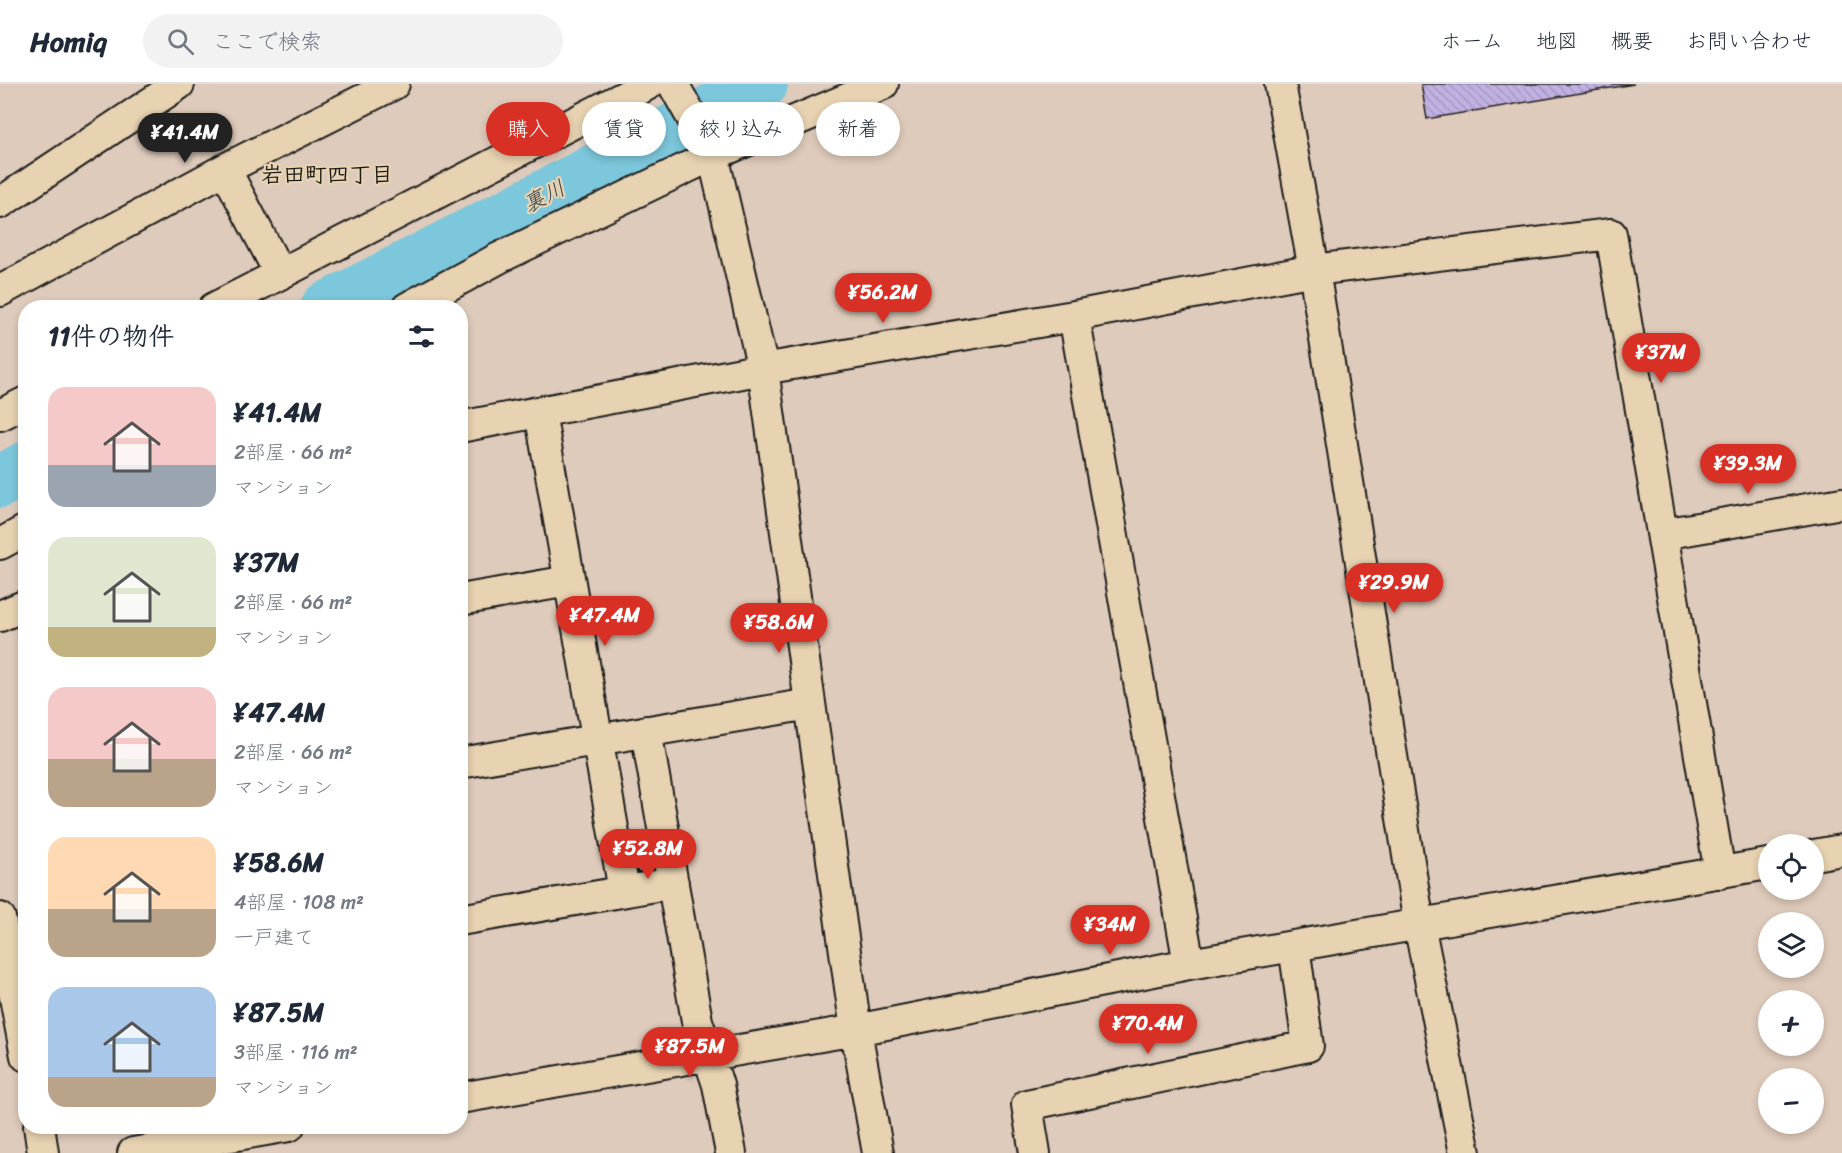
<!DOCTYPE html>
<html lang="ja">
<meta charset="utf-8">
<style>
:root{--surface:#fff;--page:#f2f2f3;--text:#1f2937;--muted:#747a83;--line:#e0e1e3;--accent:#d93025}
body{margin:0;font-family:Sriracha,"Klee One",sans-serif;background:var(--page);color:var(--text);height:100vh;display:flex;flex-direction:column;font-size:22px;white-space:nowrap}
*{box-sizing:border-box;margin:0}
p{font-size:20px;color:var(--muted)}
.icon{flex:none;width:33px;height:33px;fill:none;stroke:currentColor;stroke-width:2;stroke-linecap:round;stroke-linejoin:round}
.map{position:relative;flex:1;overflow:hidden}
.sheet{position:absolute;left:18px;top:216px;width:450px;height:834px;display:flex;flex-direction:column;background:var(--surface);border-radius:24px;box-shadow:0 3px 9px #0003}
.sheet>*{flex:none}
.top-card{position:absolute;left:486px;top:18px;width:570px;height:54px;display:flex;gap:12px}
.buttons{position:absolute;left:1758px;top:750px;display:grid;gap:12px}
.buttons a{display:grid;place-items:center;width:66px;height:66px;border-radius:50%;background:var(--surface);box-shadow:0 3px 9px #0003;font-size:30px}
.price{position:absolute;translate:-50% -51px;padding:0 14px;border-radius:21px;background:var(--accent);color:#fff;font-size:20px;line-height:39px;filter:drop-shadow(0 2px 3px #0008)}
.price::after{content:'';position:absolute;left:50%;top:36px;width:18px;height:14px;margin-left:-9px;background:inherit;clip-path:polygon(0 0,100% 0,50% 100%)}
.price.current{background:#222;color:#fff}
ul{padding:0;list-style:none}
li{display:flex;align-items:center;gap:18px;height:150px;padding:0 30px}
li span{display:grid;place-items:center;flex:none;width:168px;height:120px;border-radius:18px;color:#555}
li>.icon{margin-inline-start:auto}
span .icon{width:72px;height:72px;fill:#fffc;stroke-width:1}
li b{font-size:26px}
h2{display:flex;justify-content:space-between;align-items:center;height:72px;padding:0 30px;font-size:26px}
.tag{padding:0 21px;border-radius:27px;background:var(--surface);box-shadow:0 3px 9px #0003;font-size:21px;line-height:54px}
.tag.current{background:var(--accent);color:#fff}
header{display:flex;align-items:center;gap:36px;box-sizing:border-box;height:84px;padding:0 30px;background:var(--surface);border-bottom:2px solid var(--line)}
header strong{font-size:28px}
nav{display:flex;gap:33px;margin-inline-start:auto;font-size:21px}
.search{width:420px;height:54px;background:var(--page);display:flex;align-items:center;gap:15px;box-sizing:border-box;padding:0 21px;border-radius:33px;color:var(--muted);font-size:22px}
.map>svg:first-child{display:block}
.lines{fill:none;stroke-linecap:round;stroke-linejoin:round}
.river{stroke:#7cc7dc;stroke-width:52}
.building{fill:url(#building-back-hatch);stroke:#1c1c1c;stroke-width:1.5}
.minor-casing{stroke:#1c1c1c;stroke-width:34}
.minor{stroke:#e7d2b1;stroke-width:30}
.labels{text-anchor:middle;dominant-baseline:central;stroke-width:4.5;stroke-linejoin:round;paint-order:stroke}
.neighbourhood-label{font-size:22px;font-weight:bold;fill:#1c1c1c;stroke:#e7d2b1}
.water-label{font-size:22px;font-style:italic;fill:#34474c;stroke:#e7d2b1}
</style>
<header>
<strong>Homiq</strong>
<div class="search"><svg class="icon" aria-label="search" viewBox="0 0 24 24"><circle cx="10" cy="10" r="6"/><path d="M15 15l6 6"/></svg>ここで検索</div>
<nav><a>ホーム</a><a>地図</a><a>概要</a><a>お問い合わせ</a></nav>
</header>
<div class="map">
<svg width="1842" height="1069" viewBox="0 0 1842 1069">
<defs>
<pattern id="building-back-hatch" width="6" height="6" patternUnits="userSpaceOnUse" patternTransform="scale(1.5)"><rect width="6" height="6" fill="#c1b1e2"/><path d="M-1 5l2 2M0 0l6 6M5-1l2 2" fill="none" stroke="#a598c1"/></pattern>
</defs>
<rect width="100%" height="100%" fill="#dfcbbb"/>
<filter id="ink" filterUnits="userSpaceOnUse"><feTurbulence type="fractalNoise" baseFrequency=".0167" numOctaves="2"/><feDisplacementMap in="SourceGraphic" scale="12" xChannelSelector="R" yChannelSelector="G"/><feConvolveMatrix kernelMatrix="1 2 1 2 8 2 1 2 1" color-interpolation-filters="sRGB"/></filter>
<g filter="url(#ink)">
<g class="lines">
<path class="river" d="M326,224L762,0
M0,398L26,383"/>
</g>
<path class="building" d="M1421,0H1634L1427,35Z"/>
<g class="lines">
<g class="minor-casing">
<path id="minor" d="M673,0L713,71L763,285L856,946L878,1069
M1280,0L1314,186L1419,840L1465,1069
M225,85L280,190
M0,119L179,0
M0,207L225,85L394,0
M214,224L649,0
M407,224L499,174L713,71L883,0
M1074,232L1189,880
M540,328L624,807
M0,331L26,318
M460,343L763,285L1074,232L1314,186L1611,150L1720,789
M1663,450L1842,419
M0,460L26,446
M460,516L569,497
M0,532L26,521
M646,647L697,937L718,1001L731,1069
M460,679L810,620
M1814,771L1842,766
M0,834L26,972
M460,836L673,799
M460,1014L856,946L1189,880L1768,780
M39,1042L43,1069
M133,1069L289,1042
M1035,1069L1027,1021L1308,962L1294,862"/>
</g>
<use href="#minor" class="minor"/>
</g>
</g>
<g class="labels">
<g class="neighbourhood-label">
<text x="327" y="90">岩田町四丁目</text>
</g>
<g class="water-label">
<text transform="translate(544 112) rotate(-27)">裏川</text>
</g>
</g>
</svg>
<div class="buttons">
<a><svg class="icon" aria-label="locate" viewBox="0 0 24 24"><circle cx="12" cy="12" r="6"/><path d="M12 2v4M12 18v4M2 12h4M18 12h4"/></svg></a>
<a><svg class="icon" aria-label="layers" viewBox="0 0 24 24"><path d="M12 4l9 5-9 5-9-5zM3 14l9 5 9-5"/></svg></a>
<a>+</a>
<a>−</a>
</div>
<b class="price current" style="left:185px;top:80px">¥41.4M</b>
<b class="price" style="left:883px;top:240px">¥56.2M</b>
<b class="price" style="left:1661px;top:300px">¥37M</b>
<b class="price" style="left:1748px;top:411px">¥39.3M</b>
<b class="price" style="left:1394px;top:530px">¥29.9M</b>
<b class="price" style="left:605px;top:563px">¥47.4M</b>
<b class="price" style="left:779px;top:570px">¥58.6M</b>
<b class="price" style="left:648px;top:796px">¥52.8M</b>
<b class="price" style="left:1110px;top:872px">¥34M</b>
<b class="price" style="left:1148px;top:971px">¥70.4M</b>
<b class="price" style="left:690px;top:994px">¥87.5M</b>
<div class="top-card">
<a class="tag current">購入</a>
<a class="tag">賃貸</a>
<a class="tag">絞り込み</a>
<a class="tag">新着</a>
</div>
<section class="sheet">
<h2>11件の物件<svg class="icon" aria-label="filters" viewBox="0 0 24 24"><path d="M4 7h16M4 17h16"/><circle cx="9" cy="7" r="2"/><circle cx="15" cy="17" r="2"/></svg></h2>
<ul>
<li><span style="background:linear-gradient(#f6c9c9 65%,#9aa5b1 0)"><svg class="icon" aria-label="home" viewBox="0 0 24 24"><path d="M3 11l9-7 9 7M6 9v11h12V9"/></svg></span><div><b>¥41.4M</b><p>2部屋 · 66 m²</p><p>マンション</p></div></li>
<li><span style="background:linear-gradient(#dfe7d0 75%,#c2b280 0)"><svg class="icon" aria-label="home" viewBox="0 0 24 24"><path d="M3 11l9-7 9 7M6 9v11h12V9"/></svg></span><div><b>¥37M</b><p>2部屋 · 66 m²</p><p>マンション</p></div></li>
<li><span style="background:linear-gradient(#f6c9c9 60%,#b9a48a 0)"><svg class="icon" aria-label="home" viewBox="0 0 24 24"><path d="M3 11l9-7 9 7M6 9v11h12V9"/></svg></span><div><b>¥47.4M</b><p>2部屋 · 66 m²</p><p>マンション</p></div></li>
<li><span style="background:linear-gradient(#ffd9b3 60%,#b9a48a 0)"><svg class="icon" aria-label="home" viewBox="0 0 24 24"><path d="M3 11l9-7 9 7M6 9v11h12V9"/></svg></span><div><b>¥58.6M</b><p>4部屋 · 108 m²</p><p>一戸建て</p></div></li>
<li><span style="background:linear-gradient(#a9c7e8 75%,#b9a48a 0)"><svg class="icon" aria-label="home" viewBox="0 0 24 24"><path d="M3 11l9-7 9 7M6 9v11h12V9"/></svg></span><div><b>¥87.5M</b><p>3部屋 · 116 m²</p><p>マンション</p></div></li>
</ul>
</section>
</div>
